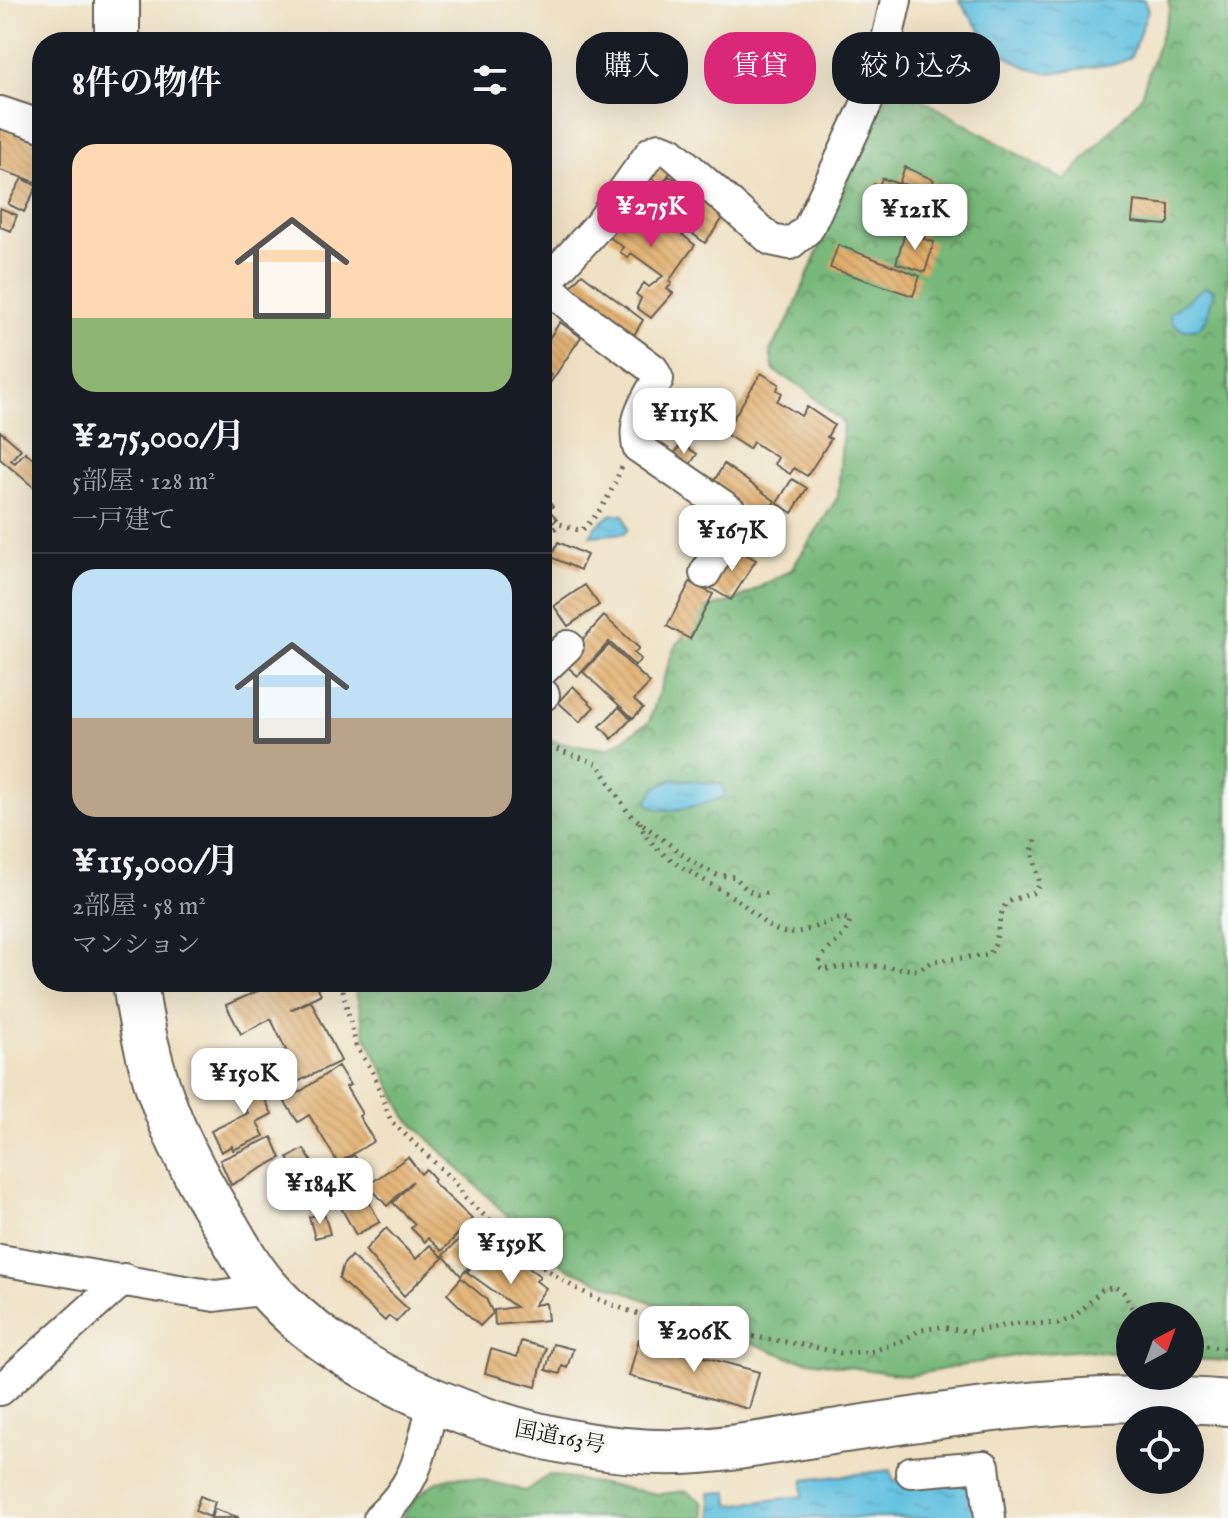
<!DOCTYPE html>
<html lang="ja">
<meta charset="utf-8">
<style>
:root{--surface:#171b24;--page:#20242c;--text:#f1f3f6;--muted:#9ea1a6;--line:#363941;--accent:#db2777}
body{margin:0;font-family:"IM FELL English","Noto Serif JP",serif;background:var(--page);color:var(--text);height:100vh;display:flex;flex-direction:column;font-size:30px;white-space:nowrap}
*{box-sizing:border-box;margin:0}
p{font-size:26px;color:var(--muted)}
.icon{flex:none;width:44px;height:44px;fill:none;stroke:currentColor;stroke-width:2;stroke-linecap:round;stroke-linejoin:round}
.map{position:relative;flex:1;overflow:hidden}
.sheet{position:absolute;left:32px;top:32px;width:520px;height:960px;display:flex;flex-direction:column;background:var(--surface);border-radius:32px;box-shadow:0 8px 32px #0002}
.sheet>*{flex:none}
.guide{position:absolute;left:576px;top:32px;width:532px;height:72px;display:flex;gap:16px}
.needle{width:52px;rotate:41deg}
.tools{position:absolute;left:1116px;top:1302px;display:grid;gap:16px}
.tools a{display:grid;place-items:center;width:88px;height:88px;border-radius:50%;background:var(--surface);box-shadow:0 8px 32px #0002;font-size:40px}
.price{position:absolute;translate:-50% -68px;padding:0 18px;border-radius:16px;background:#fff;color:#222;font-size:26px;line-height:52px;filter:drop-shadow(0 2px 4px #0008)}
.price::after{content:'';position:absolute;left:50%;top:48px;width:24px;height:18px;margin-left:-12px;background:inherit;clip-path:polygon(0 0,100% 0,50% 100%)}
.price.active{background:var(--accent);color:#fff}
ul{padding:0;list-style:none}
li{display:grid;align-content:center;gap:16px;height:424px;padding:0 40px}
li+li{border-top:2px solid var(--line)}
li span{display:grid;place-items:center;height:248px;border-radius:24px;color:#555}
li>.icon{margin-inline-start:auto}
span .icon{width:144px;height:144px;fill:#fffc;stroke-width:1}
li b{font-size:34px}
h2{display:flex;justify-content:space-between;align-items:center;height:96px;padding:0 40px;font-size:34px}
.tag{padding:0 28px;border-radius:32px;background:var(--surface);box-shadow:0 8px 32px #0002;font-size:28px;line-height:72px}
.tag.active{background:var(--accent);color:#fff}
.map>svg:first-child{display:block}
.forest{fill:url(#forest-crowns);stroke:#4a6a4b;stroke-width:2}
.water{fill:url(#water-ripples);stroke:#3f6e7e;stroke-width:2}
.building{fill:url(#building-back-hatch)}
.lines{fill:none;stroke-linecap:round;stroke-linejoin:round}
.minor-casing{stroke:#666156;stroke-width:34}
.highway-casing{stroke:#666156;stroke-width:48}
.path{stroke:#666156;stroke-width:5;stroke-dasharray:2 6;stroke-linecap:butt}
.minor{stroke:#fff;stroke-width:30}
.highway{stroke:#fff;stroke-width:44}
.labels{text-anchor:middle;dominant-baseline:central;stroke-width:8;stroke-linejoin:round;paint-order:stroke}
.street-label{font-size:22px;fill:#1c1c1c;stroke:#f6f6f2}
</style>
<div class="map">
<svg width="1228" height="1518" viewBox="0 0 1228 1518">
<defs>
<pattern id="forest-crowns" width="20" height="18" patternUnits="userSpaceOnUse" patternTransform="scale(2)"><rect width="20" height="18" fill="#78b87a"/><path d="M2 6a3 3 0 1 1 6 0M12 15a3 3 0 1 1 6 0" fill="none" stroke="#629563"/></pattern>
<pattern id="water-ripples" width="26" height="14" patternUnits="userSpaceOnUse" patternTransform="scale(2)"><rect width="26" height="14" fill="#62c1e0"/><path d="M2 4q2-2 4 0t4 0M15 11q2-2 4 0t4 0" fill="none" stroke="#54a5c0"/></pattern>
<pattern id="building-back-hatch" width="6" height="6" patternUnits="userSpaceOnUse" patternTransform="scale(2)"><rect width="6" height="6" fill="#e1ad6a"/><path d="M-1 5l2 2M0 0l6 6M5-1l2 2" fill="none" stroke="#c0945b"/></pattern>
</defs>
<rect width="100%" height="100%" fill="#f6f6f2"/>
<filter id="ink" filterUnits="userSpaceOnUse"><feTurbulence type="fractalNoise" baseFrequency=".0125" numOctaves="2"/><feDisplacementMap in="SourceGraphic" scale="16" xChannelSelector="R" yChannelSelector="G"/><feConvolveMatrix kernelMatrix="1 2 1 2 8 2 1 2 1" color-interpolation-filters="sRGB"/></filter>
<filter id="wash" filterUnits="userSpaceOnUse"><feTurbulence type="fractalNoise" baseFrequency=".006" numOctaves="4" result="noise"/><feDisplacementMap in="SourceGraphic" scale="32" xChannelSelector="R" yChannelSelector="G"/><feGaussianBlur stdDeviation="1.8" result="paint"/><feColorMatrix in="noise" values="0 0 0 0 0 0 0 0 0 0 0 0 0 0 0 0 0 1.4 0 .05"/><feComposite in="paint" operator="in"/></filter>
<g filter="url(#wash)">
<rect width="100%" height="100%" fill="#efe1c3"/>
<path class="forest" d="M1168,0H1228V1361L1190,1359V1316H1130V1355L1086,1350L1018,1355L908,1376L790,1358L568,1269L530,1238L406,1117L365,1034L354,982H542V735L559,743L608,749L649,722L673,650L703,609L736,600L791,570L838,497L843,423L802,387L774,371L770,351L790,318L874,115L891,91L904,89L1065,181L1140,98L1170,9Z
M549,1475L659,1494L686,1491L703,1502L706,1518H401C440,1461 466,1475 525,1491Z"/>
<path class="water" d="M959,0H1144L1148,10L1131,57L1119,63L1050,73C1009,70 979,32 959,0Z
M1205,287L1214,290L1207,318L1199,328L1183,330L1172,323L1169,314Z
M612,514L624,515L628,529L625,533L590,536L595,527Z
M674,779L722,784L725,794L722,798C704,803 659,820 647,802L655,788Z
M891,1470L893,1481L970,1472L983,1518H713L710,1493L729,1492L730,1505L803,1496L804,1480Z"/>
<g id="blocks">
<path class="building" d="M0,128L42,143V163L36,182L0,170Z
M657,158L673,169L661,185L645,174Z
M905,167L934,180L930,191L899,183Z
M669,176L728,211L705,243L693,234L698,228L654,196Z
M22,178L37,186L24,212L8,204Z
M882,178L937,198L924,238L868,218L874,200L869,198L874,184L879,186Z
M641,186L651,194L643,203L695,245L669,281L672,283L667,289L673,293L651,318L637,308L641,298L636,294L644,283L649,287L663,276L631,253L628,258L620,252L623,247L609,237L629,201L633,204L639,199L634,195Z
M1134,201L1169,205V222L1166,225L1132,222Z
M0,208L17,215L11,231L0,227Z
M905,233L934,242L925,272L896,263Z
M838,245L920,276L913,296L830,268Z
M582,274L643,320L630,342L565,293Z
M560,322L581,337L550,383L547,381L551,374L545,370L542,349Z
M761,373L779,384L777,390L782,393L777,401L801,416L807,407L834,425L827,437L831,439L807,476L794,468L790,474L774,464L778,458L753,442L749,449L724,433Z
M0,431L21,449L11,460L15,463L25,452L42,466V485L37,490L0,459Z
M681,444L697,454L687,469L671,459Z
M724,464L775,501L772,506L777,509L768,523L710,488Z
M792,479L807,488L792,513L777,503Z
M542,492L553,506L549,510L557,519L542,533Z
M558,542L587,555L580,570L551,557Z
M733,547L756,560L731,600L709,587Z
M690,582L713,594L690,639L667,626Z
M585,585L599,605L568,626L554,606Z
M604,616L639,648L634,653L641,659L635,666L609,642L578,676L562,662Z
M609,645L650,683L634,700L643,708L633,718L583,672Z
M573,686L594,707L580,722L558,702Z
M619,707L631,719L612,739L600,726Z
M286,982H315L321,994L290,1010L311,1001L341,1061L291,1085L279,1053L286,1050L271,1019L241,1034L226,1005L276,983L278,986Z
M338,1066L350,1085L346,1087L362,1114L359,1116L374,1141L338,1163L309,1115L298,1122L285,1102Z
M251,1071L272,1114L257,1122L264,1136L233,1150L232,1146L221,1152L211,1131L248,1113L232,1080Z
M272,1137L281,1158L231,1185L220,1160Z
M304,1149L319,1174L303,1183L288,1158Z
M354,1155L363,1169L314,1202L304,1187Z
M408,1157L421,1174L426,1169L435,1179L433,1182L472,1219L442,1251L428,1238L425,1242L411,1228L415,1224L393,1203L413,1181L387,1206L368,1185Z
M357,1180L380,1222L356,1235L339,1204L347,1199L342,1188Z
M324,1213L330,1234L315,1238L309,1217Z
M477,1223L491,1240L461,1276L443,1255Z
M386,1228L416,1259L430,1245L443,1258L404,1296L365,1250Z
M492,1242L540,1276L536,1281L546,1288L534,1305L546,1303L548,1320L495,1325L494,1310L516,1307L467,1272Z
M351,1256L408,1309L396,1322L389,1316L385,1321L339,1279L343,1265Z
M461,1278L486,1299L493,1313L480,1326L447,1294Z
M639,1339L759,1372L749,1409L629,1376Z
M521,1341L546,1348L536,1387L485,1373L491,1349L517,1357Z
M553,1344L573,1349L567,1368L562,1366L560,1374L546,1370Z
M200,1496L215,1502L210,1517L195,1511Z
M214,1509L238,1517V1518H211Z"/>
</g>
</g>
<g filter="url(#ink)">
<use href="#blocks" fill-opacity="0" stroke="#666156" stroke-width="2"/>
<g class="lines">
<g class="minor-casing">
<path id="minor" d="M0,112L42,126
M545,284L579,314L653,369L658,379C645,402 632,420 638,447L731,511L736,521L705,573
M542,287L599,225L651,152L659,148L671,152L771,240L790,244L808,229L878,79L896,0
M542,671L568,646
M542,694L544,695
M0,1260L215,1296L268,1289
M0,1390L124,1279
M911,1472L984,1466L990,1518
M379,1518C420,1480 420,1452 434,1400"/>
</g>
<g class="highway-casing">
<path id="highway" d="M117,0V42
M135,982C147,1077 175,1145 226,1226C238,1247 251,1270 267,1288C358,1393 561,1462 698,1451C747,1448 796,1437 845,1430C972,1410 1099,1391 1228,1403"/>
</g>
<path class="path" d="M542,539L560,524L581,531C603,511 611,492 622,466
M542,744L598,764L629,814L693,862L717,875L735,877L747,890L758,895L771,892
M640,822C647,855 709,881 736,899C753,910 765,930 787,933C799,935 829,921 842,918L850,920C847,940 824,947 819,964L822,970L859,965L918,970L934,961L989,955C1000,940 996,918 1007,902L1035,892L1040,884L1032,851L1036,839
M341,982L356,1046L372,1070L391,1121L455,1182L466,1199C496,1225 530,1261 564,1281C648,1333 748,1330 840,1353L870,1352L904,1340L920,1330L941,1327L972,1332L1019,1323L1058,1324L1074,1317L1102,1290L1115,1287L1124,1293L1136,1316
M1190,1344L1228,1349"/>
<use href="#minor" class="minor"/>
<use href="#highway" class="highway"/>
</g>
</g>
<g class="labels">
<g class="street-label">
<text transform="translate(560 1438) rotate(11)">国道163号</text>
</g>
</g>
</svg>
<div class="tools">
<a><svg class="needle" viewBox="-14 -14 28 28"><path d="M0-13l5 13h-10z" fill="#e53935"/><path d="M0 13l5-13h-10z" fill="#9ea1a6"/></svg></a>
<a><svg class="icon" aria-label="locate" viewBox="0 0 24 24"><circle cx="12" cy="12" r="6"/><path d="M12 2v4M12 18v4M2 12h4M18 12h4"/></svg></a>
</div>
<b class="price active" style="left:651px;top:249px">¥275K</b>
<b class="price" style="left:915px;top:252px">¥121K</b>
<b class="price" style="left:684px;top:456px">¥115K</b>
<b class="price" style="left:732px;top:573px">¥167K</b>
<b class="price" style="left:244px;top:1116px">¥150K</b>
<b class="price" style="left:320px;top:1226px">¥184K</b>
<b class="price" style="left:511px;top:1286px">¥159K</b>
<b class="price" style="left:694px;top:1374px">¥206K</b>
<div class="guide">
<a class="tag">購入</a>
<a class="tag active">賃貸</a>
<a class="tag">絞り込み</a>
</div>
<section class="sheet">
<h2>8件の物件<svg class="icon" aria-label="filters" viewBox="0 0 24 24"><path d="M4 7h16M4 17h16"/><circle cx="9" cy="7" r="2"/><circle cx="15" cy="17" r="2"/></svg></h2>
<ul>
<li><span style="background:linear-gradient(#ffd9b3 70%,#8fb573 0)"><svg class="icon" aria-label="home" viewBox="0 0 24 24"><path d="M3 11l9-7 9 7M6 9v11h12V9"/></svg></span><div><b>¥275,000/月</b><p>5部屋 · 128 m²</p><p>一戸建て</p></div></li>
<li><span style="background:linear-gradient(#bfe0f5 60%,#b9a48a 0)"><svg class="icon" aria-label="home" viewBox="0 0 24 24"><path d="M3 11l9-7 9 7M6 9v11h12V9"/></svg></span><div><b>¥115,000/月</b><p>2部屋 · 58 m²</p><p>マンション</p></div></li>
</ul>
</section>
</div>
